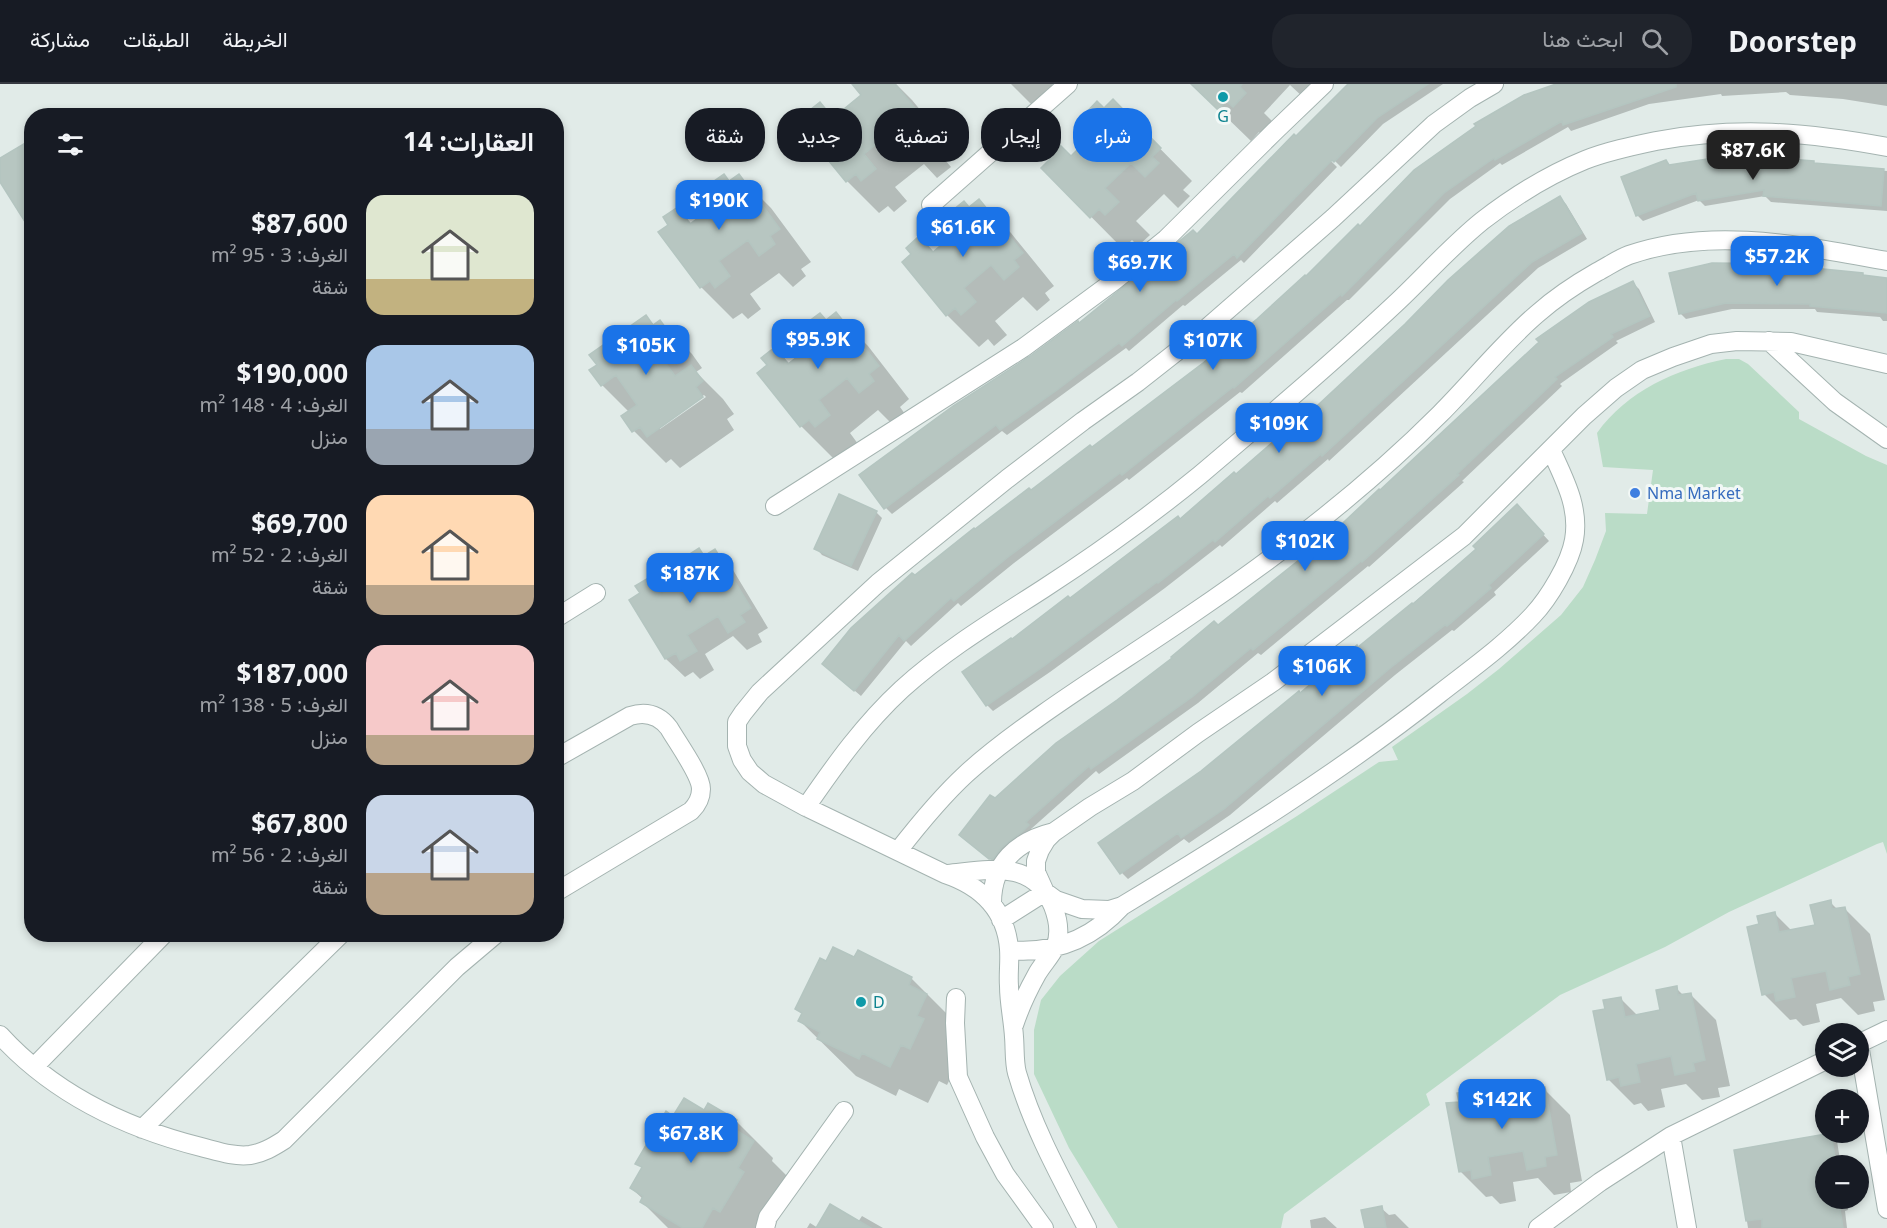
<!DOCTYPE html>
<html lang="ar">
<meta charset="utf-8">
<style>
:root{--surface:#171b24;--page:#20242c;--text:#f1f3f6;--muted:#9ea1a6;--line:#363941;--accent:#1a73e8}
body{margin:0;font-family:"Noto Sans",Vazirmatn,sans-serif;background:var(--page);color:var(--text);direction:rtl;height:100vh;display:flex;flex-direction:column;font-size:22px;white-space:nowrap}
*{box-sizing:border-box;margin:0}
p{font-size:20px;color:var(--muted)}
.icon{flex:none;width:33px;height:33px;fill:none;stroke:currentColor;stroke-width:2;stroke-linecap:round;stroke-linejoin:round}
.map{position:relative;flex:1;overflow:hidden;direction:ltr}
.side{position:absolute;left:24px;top:24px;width:540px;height:834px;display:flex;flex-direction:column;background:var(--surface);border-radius:24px;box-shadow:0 3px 9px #0003;direction:rtl}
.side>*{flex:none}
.top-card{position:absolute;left:582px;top:24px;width:570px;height:54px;direction:rtl;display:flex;gap:12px}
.buttons{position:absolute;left:1815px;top:939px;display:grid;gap:12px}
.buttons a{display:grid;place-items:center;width:54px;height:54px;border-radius:50%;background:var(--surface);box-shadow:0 3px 9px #0003;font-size:30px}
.price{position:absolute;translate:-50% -51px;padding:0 14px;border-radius:12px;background:var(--accent);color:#fff;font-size:20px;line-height:39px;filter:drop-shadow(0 2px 3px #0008)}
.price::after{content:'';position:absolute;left:50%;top:36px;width:18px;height:14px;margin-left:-9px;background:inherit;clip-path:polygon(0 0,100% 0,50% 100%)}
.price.on{background:#222;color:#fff}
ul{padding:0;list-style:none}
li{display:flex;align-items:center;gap:18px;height:150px;padding:0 30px}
li span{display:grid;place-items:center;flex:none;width:168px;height:120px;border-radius:18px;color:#555}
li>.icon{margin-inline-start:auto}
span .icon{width:72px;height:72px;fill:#fffc;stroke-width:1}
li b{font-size:26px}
h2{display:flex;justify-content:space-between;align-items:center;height:72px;padding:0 30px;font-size:26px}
.chip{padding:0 21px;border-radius:24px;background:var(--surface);box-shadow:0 3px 9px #0003;font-size:21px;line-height:54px}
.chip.on{background:var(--accent);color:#fff}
header{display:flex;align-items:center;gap:36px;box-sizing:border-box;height:84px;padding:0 30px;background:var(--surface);border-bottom:2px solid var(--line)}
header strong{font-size:28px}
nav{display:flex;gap:33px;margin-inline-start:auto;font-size:21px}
.search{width:420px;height:54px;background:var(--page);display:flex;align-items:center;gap:15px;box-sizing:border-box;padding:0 21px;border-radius:24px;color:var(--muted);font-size:22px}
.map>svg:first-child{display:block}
.green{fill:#badcc7}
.shadow{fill:#0003;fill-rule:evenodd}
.building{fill:#b7c6c1;stroke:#b4c5c0;stroke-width:1.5}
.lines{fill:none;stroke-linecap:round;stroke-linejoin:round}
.street-casing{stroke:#a4b3b0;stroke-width:20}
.street{stroke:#fff;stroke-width:18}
.culture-dot{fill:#0f9aa8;stroke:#f2f8f6;stroke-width:2}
.shop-dot{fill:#3f7fe0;stroke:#f2f8f6;stroke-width:2}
.labels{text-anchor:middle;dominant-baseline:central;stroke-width:6;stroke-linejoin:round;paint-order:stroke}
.culture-label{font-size:16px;fill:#0d838f;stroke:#f2f8f6}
.shop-label{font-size:16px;fill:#366cbe;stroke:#f2f8f6;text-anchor:start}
</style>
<header>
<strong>Doorstep</strong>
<div class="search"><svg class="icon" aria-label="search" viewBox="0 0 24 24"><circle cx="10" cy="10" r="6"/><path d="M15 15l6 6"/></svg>ابحث هنا</div>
<nav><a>الخريطة</a><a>الطبقات</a><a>مشاركة</a></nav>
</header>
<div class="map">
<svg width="1887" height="1144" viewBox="0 0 1887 1144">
<rect width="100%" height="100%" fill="#e1ebe8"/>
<path class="green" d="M1726,275H1739L1748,280L1799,328V335L1866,372L1887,381V770L1883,758L1877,760L1729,828L1665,863L1560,911L1426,1010L1430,1021L1284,1130L1281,1144H1118L1069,1064L1034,990V946L1041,916L1060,892L1099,857L1297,732L1379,678L1398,676L1392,663L1467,610L1499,585L1561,531L1583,503L1595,476L1606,447L1605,429L1647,430L1653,386L1603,383L1597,349C1627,307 1676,285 1726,275Z"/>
<path class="shadow" d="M854,0H896L912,16L955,68L945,76L951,83L937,94L924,80L895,103L907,117L894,128L888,122L879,129L847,97L814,36L820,20L835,35L863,11Z
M1011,0H1052L1059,8L1032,21Z
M1192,0H1313L1304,14L1290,1L1264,29L1277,42L1266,54L1259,48L1251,57Z
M1350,0H1443L1383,40L1341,83L1328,70L1326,72L1337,83L1244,179L1241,176L1185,222L1183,221L1129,267L1126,264L1007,351L1002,347L892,430L886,424L861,391L1079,241L1198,152Z
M1561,0H1887V22L1843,15L1790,11L1786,8L1722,12L1721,10L1649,20L1571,47L1568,43L1502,81L1500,79L1450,115L1349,216H1347L1242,309L1240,308L1129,396L1127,394L1014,479L961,522L958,519L911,562L906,557L861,612L830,586L915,493L1031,407L1092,365L1204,280L1258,236L1360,144Z
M1113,17L1192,97L1183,106L1190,112L1178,124L1164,110L1136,137L1150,151L1138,162L1132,156L1123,165L1043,84L1071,74L1099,46L1104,26Z
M1666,77L1671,83L1816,81L1887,87V127L1771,118L1765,112L1705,122L1699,116L1643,137L1637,131Z
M739,92L771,124L811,178L801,185L806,192L793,203L779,189L750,210L761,225L748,235L742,229L733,235L701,203L671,141L677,125L692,140L721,119L730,98Z
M1560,114L1566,120L1587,155L1538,184L1329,377L1328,375L1277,419L1275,417L1222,463L1220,461L1165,504L1050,588L993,627L987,621L1012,557L1180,437L1290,349Z
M979,117L1011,149L1054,202L1045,209L1050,216L1037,227L1023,213L995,237L1007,251L994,262L988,255L979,263L947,231L913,170L919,154L934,169L963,145L970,125Z
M1793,181L1796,184L1863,190L1865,193L1887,195V237H1883L1880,233L1817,228L1815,225H1732L1686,235L1680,229Z
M1633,199L1639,205L1655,238L1616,257L1618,259L1560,300L1562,302L1462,397L1464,398L1369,483L1368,482L1261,571L1258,569L1198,619L1099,690L1096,687L1031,745L1034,748L997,780L967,757L995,716L1218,543L1330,453L1380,408Z
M836,230L868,262L909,315L900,323L905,330L892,340L878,326L850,349L861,364L848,374L842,368L833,374L801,342L759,289L769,281L775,265L790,280L819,258L826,237Z
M646,233L655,242L660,238L692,270L702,284L696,288L723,315L734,330L727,335L734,346L680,384L671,375L666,379L634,347L623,332L629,328L602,301ZM704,311L706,313L660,345V342Z
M1517,422L1549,457L1494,508L1496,511L1454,547L1452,546L1395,591L1230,731L1189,759L1184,755L1128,795L1122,789L1202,689L1358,565L1478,465Z
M876,428L882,434L858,487L822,471L816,464Z
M699,466L706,473L715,467L733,486L768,544L758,550L762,558L747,566L733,552L705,570L714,586L700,595L693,588L685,593L666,575L631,516L642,510L650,495L665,510L694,493Z
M1830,818L1838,826L1844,824L1870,850L1885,916L1873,918L1875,927L1858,931L1841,914L1816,920L1820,938L1803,942L1796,935L1790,936L1764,910L1761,841L1774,829L1792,847L1816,842Z
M858,868L912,895L949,932L961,973L947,1001L939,997L928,1019L899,1005L896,1012L856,992L800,937L803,931L797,925L827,879L855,875Z
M1676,904L1684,912L1690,910L1716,936L1730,1002L1718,1004L1720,1013L1702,1016L1686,1000L1661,1005L1665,1023L1648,1027L1641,1019L1634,1021L1608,995L1607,926L1620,914L1638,932L1662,927Z
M1530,999L1538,1006L1544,1005L1570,1031L1582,1097L1570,1099L1571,1108L1554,1111L1538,1094L1513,1098L1516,1117L1500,1120L1492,1112L1486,1113L1460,1087V1019L1474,1007L1492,1025L1515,1021Z
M705,1028L736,1037L773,1074L772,1077L790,1095L770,1144H668L642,1118L643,1115L631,1104L643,1085L637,1079L674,1034Z
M1830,1051L1837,1057L1841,1082H1826V1114H1846L1848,1126L1845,1127L1847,1144H1748L1736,1067Z
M1381,1124L1389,1131L1395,1130L1409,1144H1366Z
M862,1132L883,1144H807L810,1139L818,1144L858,1138Z
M1325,1133L1337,1144H1311L1310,1136Z"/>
<path class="building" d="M852,0H895L924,35L914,43L920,50L904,62L892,47L864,70L876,85L861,97L856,90L846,98L802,44L812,36L806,29L820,18L833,34L861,11Z
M1191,0H1242L1240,3L1246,9L1233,23L1226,17L1218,26Z
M1348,0H1428L1377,34L1334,78L1332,76L1286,123L1237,174L1234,170L1177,217L1176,216L1122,262L1119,259L1057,306L1000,346L996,341L884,425L859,391L953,322L1029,273L1078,237L1079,239L1193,146L1197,150L1294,50L1296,52Z
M1556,0H1676V3L1563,41L1562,37L1495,76L1494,74L1444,109L1342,212L1341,210L1234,304L1233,303L1122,391L1120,389L1008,473L954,517L951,514L904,557L899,551L854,607L822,580L851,544L912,489L915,491L974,444L975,445L1029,404L1031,406L1090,361L1092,363L1203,279L1257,235L1305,191L1306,192L1358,140L1360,142L1414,86L1476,42L1474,40L1524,11Z
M1113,15L1161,64L1152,73L1159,79L1145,93L1131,79L1105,104L1119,118L1105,131L1099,125L1090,134L1041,84L1050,75L1044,69L1056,57L1071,72L1097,46L1083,32L1097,17L1104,24Z
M32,55V149L0,98V74Z
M1733,71L1814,77V79L1884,85L1881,122L1763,112L1764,106L1698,117L1696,109L1636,132L1621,93L1666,76L1669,81Z
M724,90L729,97L739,90L780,145L770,152L775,160L759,172L748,156L719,177L730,192L715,204L710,197L700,204L658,148L668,141L663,133L678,123L690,140L719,118L707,102Z
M1560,112L1582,149L1532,178L1322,372L1321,370L1270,414L1268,412L1215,458L1213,456L1158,499L1157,498L1044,582L986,622L962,588L1011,554L1012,555L1068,512L1070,514L1178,432L1180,435L1234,388L1236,390L1288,345L1290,347L1405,240L1448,196L1509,142Z
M979,115L1023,169L1014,176L1019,183L1004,196L991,181L964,204L976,218L961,231L955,224L946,232L902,178L911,170L906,164L919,152L933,168L960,145L948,130L964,117L969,123Z
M1712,179L1793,180V182L1863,189V191L1887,194V229L1810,222V220L1726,219L1679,230L1669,189Z
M1633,197L1650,232L1611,250L1613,253L1555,293L1557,295L1457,390L1459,391L1362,478L1361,477L1253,566L1251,564L1192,613L1091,685L1089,682L1026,738L1029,741L1023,747L1002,763L993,775H989L959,751L990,711L995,714L1056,659L1117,616L1172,574L1171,573L1214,537L1218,541L1329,452L1379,405L1380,406L1539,258L1536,255L1589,218Z
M836,228L879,282L869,290L874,297L859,309L847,294L819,316L830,331L815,343L809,336L800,343L757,289L767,281L761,274L775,263L788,280L817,257L804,241L820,229L826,236Z
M646,231L653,241L660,236L671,251L654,263L675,292L691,281L703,297L696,303L703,313L647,353L640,343L632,348L621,332L637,321L616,291L601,302L589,286L597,281L589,271Z
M839,410L877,427L851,482L814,465Z
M1517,420L1544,450L1489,501L1491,504L1447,542L1445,541L1389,585L1224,725L1181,754L1178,749L1120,790L1098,759L1201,687L1299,607L1300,609L1357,561L1358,563L1412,519L1413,520L1476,465L1473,462Z
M699,464L704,472L715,465L751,524L740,531L745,538L728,549L718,532L687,551L697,567L680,577L676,569L665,575L629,516L640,509L635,502L650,493L661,510L692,492L682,475Z
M1831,816L1832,825L1845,823L1860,890L1848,893L1850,901L1830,906L1826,887L1791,894L1795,913L1776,917L1774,908L1762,911L1747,843L1759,840L1757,832L1775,828L1779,848L1815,841L1810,821Z
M833,863L854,873L858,866L912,893L909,901L927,910L917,932L924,935L910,965L901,961L890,983L862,969L859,975L817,955L820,948L798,937L802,929L795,925L820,874L826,877Z
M1677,902L1678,911L1691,909L1705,976L1693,979L1695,987L1675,991L1671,972L1636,980L1640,998L1621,1002L1619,993L1607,996L1593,927L1605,925L1603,916L1621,913L1625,933L1660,926L1656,906Z
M1531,997L1532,1005L1545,1003L1557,1071L1545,1073L1546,1082L1527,1086L1523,1067L1488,1073L1491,1091L1472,1095L1471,1086L1459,1088L1446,1019L1459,1018L1457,1009L1475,1006L1479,1026L1514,1020L1510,1000Z
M684,1014L704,1026L708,1019L737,1036L732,1044L754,1057L738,1084L744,1088L720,1128L713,1124L702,1144H683L640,1118L643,1112L630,1104L642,1083L635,1080L666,1027L673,1032Z
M1831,1049L1836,1082H1826V1114H1838L1843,1144H1762V1135L1746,1137L1734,1066Z
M830,1120L871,1144H816Z
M1382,1122L1386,1144H1365L1361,1126Z"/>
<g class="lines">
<g class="street-casing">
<path id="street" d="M931,121L1068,0
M1769,257L1835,318L1887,355
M1551,366C1564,395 1580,423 1574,456C1570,479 1549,514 1533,531C1505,561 1471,585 1439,610C1339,689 1231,756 1122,822L1109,826L1082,825L1056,816L1045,808L1036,788V777L1040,766L1046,756L1054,748L1090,723L1133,697L1198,649L1273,598L1464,452L1584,332L1616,304L1642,286L1673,273L1711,260L1737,257L1791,258L1887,280
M775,422L1023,264L1114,197L1166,155L1275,47L1324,0
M556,534L596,509
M556,674L630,632C646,627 659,631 669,644C677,658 701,691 701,705C701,715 697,721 691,727L556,808
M806,723C835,681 864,640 902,605C945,566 995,536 1043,505C1097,470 1150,432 1200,391C1266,335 1332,279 1395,220C1424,193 1451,162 1482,137C1513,113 1548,91 1585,76C1608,67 1632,62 1656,57C1737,42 1806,48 1887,63
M898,767C919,740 941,713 966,690C990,668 1016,649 1043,630C1091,596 1141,565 1189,532C1278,472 1364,406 1440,330C1473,297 1502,260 1537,230C1555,214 1576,200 1597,188C1607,183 1618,175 1629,171C1713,142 1802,162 1887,177
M948,790C989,786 1033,775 1053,822C1058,835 1061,850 1055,863C1051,872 1042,881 1037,890C1028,906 1020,923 1014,941
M992,819C992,779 1017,757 1054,748
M1001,836L1045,808
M1009,866C1054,870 1092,855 1122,822
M956,914L955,939L958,993L985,1053L1005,1090L1044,1144
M0,951C53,1009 126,1044 201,1063C217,1067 234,1073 250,1071C263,1069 273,1063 284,1056L457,883L496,850
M1858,960L1887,946
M1859,960L1887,1125
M34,983L164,850
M142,1045L341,850
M1671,1052L1687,1144
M765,1144L768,1133L844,1027
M1087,1144C1061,1094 1033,1044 1017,989C1014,978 1015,964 1014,953C1013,936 1009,919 1009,902C1008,890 1010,878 1009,865C1006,826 981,802 945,790L806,723L764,700L750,688L742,676L737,662V638L743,629L760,608L878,499L1007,395L1083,337L1138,298L1208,243L1333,134L1434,40L1470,14L1494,0
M1538,1144L1600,1098L1671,1052L1826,976"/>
</g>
<use href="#street" class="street"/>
</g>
<g class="culture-dot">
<circle cx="1223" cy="13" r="6"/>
<circle cx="861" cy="918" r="6"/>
</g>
<circle class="shop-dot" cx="1635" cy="409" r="6"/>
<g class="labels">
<g class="culture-label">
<text x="1223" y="32">G</text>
<text x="873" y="918" text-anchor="start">D</text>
</g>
<g class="shop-label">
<text x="1647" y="409">Nma Market</text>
</g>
</g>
</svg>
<div class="buttons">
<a><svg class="icon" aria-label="layers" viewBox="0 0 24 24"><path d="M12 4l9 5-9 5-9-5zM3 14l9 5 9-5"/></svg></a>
<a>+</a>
<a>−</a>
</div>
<b class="price on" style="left:1753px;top:97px">$87.6K</b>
<b class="price" style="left:719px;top:147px">$190K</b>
<b class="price" style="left:963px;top:174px">$61.6K</b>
<b class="price" style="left:1777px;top:203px">$57.2K</b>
<b class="price" style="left:1140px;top:209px">$69.7K</b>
<b class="price" style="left:818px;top:286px">$95.9K</b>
<b class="price" style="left:1213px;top:287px">$107K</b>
<b class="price" style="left:646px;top:292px">$105K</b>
<b class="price" style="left:1279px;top:370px">$109K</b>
<b class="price" style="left:1305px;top:488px">$102K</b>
<b class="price" style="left:690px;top:520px">$187K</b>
<b class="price" style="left:1322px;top:613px">$106K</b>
<b class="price" style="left:1502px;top:1046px">$142K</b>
<b class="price" style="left:691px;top:1080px">$67.8K</b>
<div class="top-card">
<a class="chip on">شراء</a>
<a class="chip">إيجار</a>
<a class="chip">تصفية</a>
<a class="chip">جديد</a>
<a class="chip">شقة</a>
</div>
<section class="side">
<h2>العقارات: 14<svg class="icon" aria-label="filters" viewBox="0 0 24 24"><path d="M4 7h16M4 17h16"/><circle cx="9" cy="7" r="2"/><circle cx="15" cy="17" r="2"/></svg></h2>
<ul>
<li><span style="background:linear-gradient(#dfe7d0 70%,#c2b280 0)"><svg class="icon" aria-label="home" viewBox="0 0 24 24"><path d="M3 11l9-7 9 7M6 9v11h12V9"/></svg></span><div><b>$87,600</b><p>الغرف: 3 · 95 m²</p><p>شقة</p></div></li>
<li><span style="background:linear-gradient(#a9c7e8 70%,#9aa5b1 0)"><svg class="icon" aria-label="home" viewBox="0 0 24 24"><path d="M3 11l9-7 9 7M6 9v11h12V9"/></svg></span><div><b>$190,000</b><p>الغرف: 4 · 148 m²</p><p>منزل</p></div></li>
<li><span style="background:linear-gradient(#ffd9b3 75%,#b9a48a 0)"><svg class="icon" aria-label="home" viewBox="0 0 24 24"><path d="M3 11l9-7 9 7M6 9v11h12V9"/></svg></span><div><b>$69,700</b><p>الغرف: 2 · 52 m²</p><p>شقة</p></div></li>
<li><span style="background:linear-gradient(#f6c9c9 75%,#b9a48a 0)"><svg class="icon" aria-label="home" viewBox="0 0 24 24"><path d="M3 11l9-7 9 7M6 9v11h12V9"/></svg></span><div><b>$187,000</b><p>الغرف: 5 · 138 m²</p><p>منزل</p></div></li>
<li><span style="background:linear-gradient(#c9d6e8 65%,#b9a48a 0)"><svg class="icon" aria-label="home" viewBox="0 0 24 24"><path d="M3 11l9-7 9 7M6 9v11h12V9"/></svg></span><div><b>$67,800</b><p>الغرف: 2 · 56 m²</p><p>شقة</p></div></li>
</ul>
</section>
</div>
